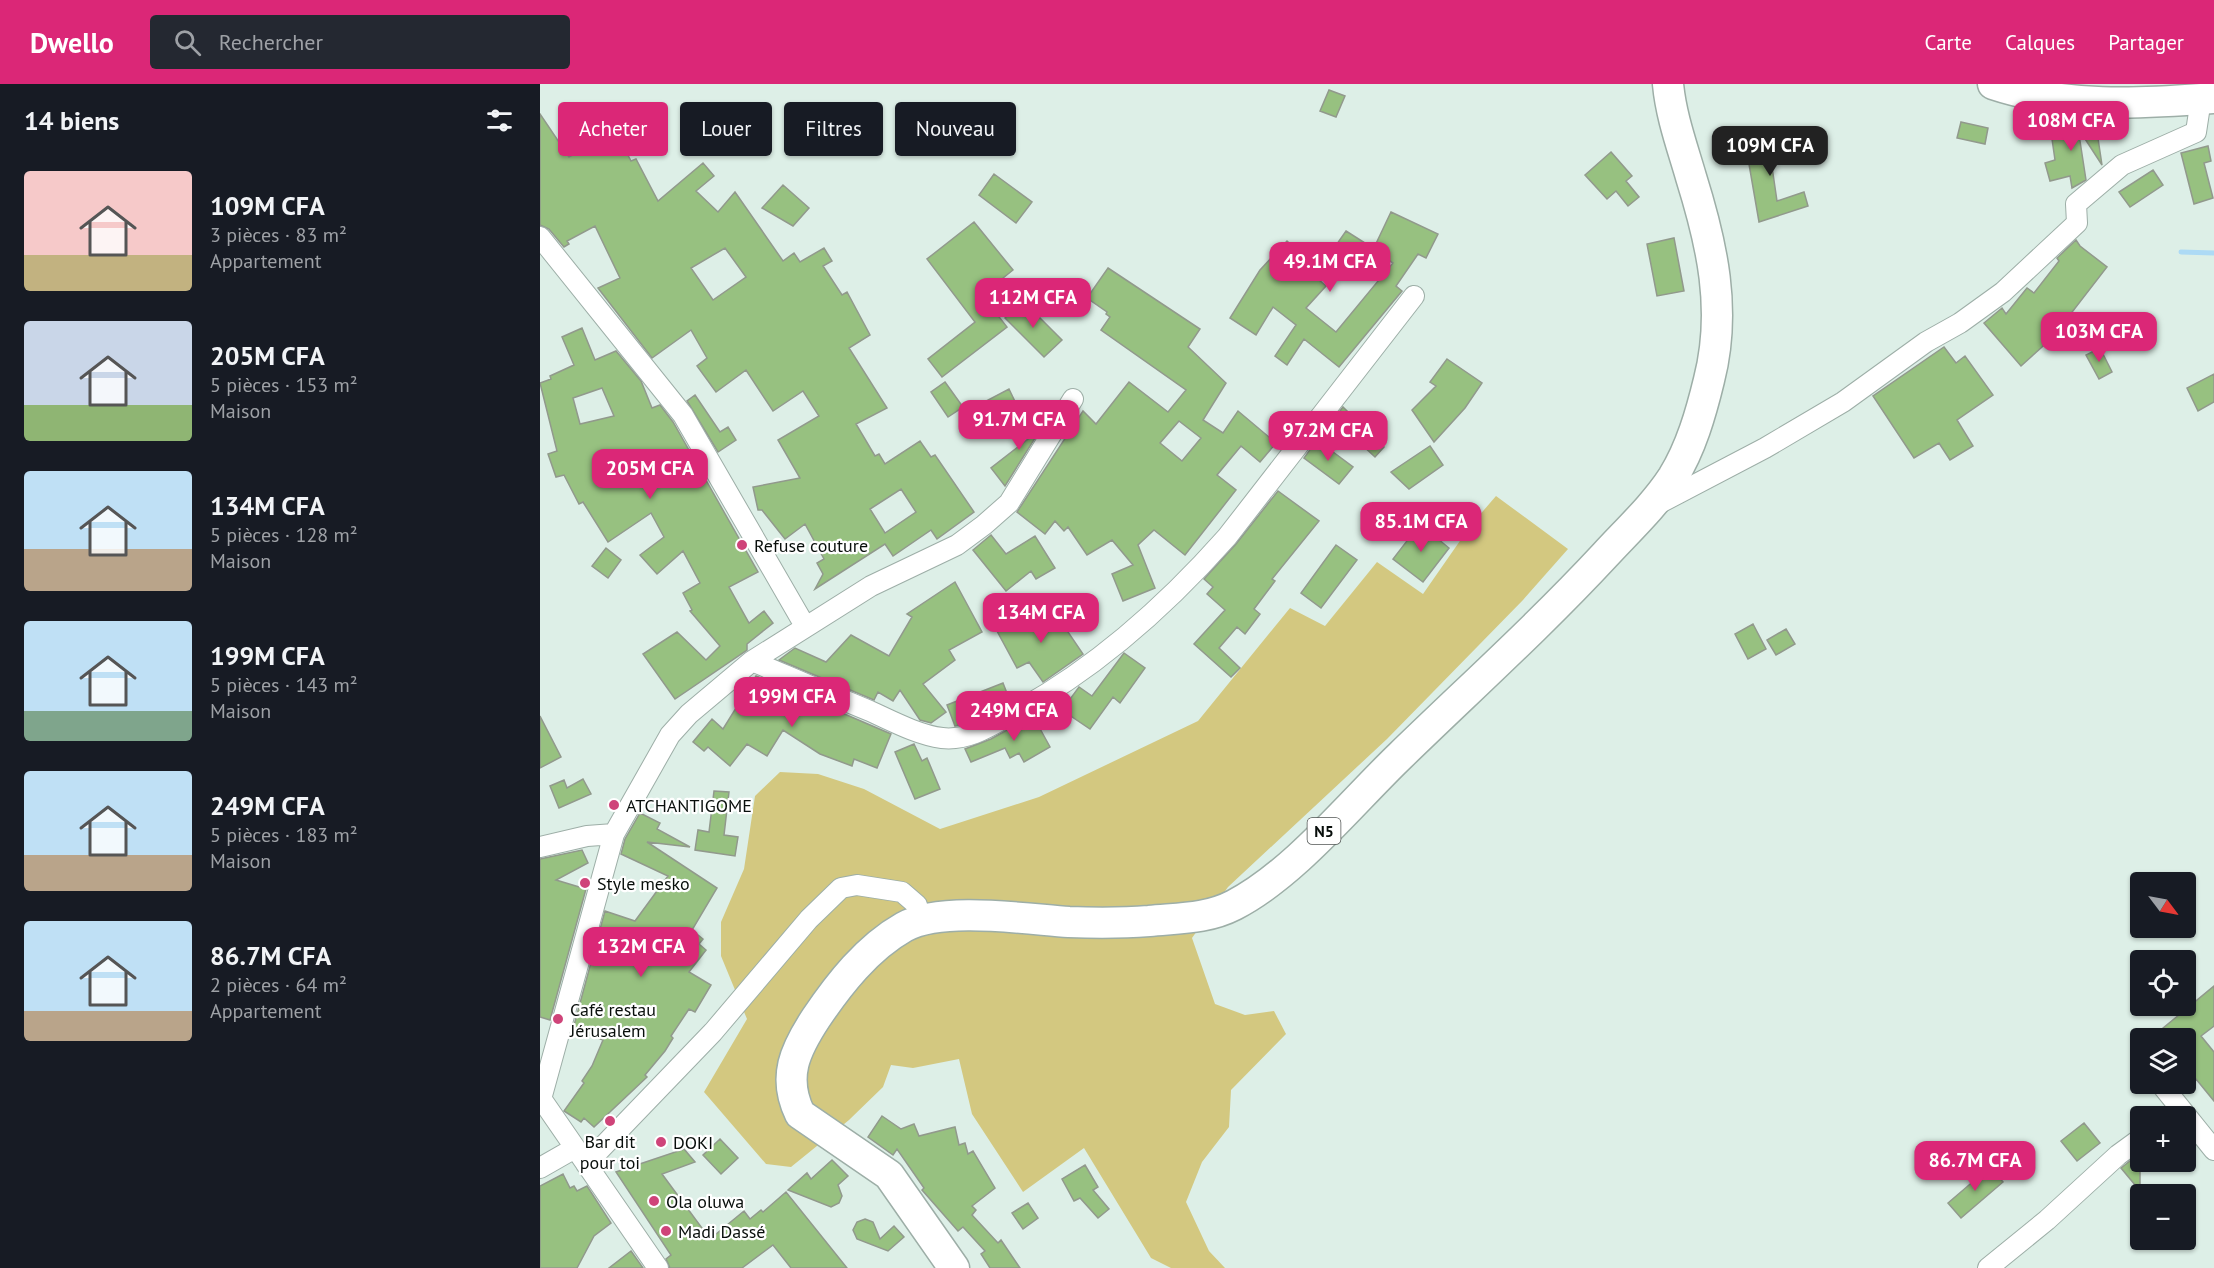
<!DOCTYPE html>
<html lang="fr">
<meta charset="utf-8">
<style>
:root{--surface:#171b24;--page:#242831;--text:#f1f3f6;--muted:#9ea1a6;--accent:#db2777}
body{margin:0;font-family:"PT Sans",sans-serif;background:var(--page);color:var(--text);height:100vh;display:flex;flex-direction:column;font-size:22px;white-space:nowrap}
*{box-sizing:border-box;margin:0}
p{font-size:20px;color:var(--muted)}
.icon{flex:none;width:33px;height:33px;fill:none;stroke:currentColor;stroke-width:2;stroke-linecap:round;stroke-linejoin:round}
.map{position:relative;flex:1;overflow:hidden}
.side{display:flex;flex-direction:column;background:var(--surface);width:540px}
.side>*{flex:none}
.hud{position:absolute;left:18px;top:18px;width:570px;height:54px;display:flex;gap:12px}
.needle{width:39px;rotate:122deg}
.controls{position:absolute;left:1590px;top:788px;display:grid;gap:12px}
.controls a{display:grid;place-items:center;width:66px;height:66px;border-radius:6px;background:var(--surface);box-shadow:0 2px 4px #0004;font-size:30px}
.price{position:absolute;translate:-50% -51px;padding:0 14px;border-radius:12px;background:var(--accent);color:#fff;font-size:20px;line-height:39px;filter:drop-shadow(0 2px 3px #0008)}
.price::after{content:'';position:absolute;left:50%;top:36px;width:18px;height:14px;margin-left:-9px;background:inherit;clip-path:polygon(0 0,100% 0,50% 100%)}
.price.on{background:#222;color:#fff}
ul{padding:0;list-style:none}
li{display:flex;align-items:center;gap:18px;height:150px;padding:0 24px}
li span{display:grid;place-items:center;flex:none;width:168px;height:120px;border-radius:6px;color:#555}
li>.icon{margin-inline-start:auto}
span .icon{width:72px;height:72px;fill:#fffc;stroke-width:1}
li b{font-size:26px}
h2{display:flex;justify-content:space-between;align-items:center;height:72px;padding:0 24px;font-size:26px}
.pill{padding:0 21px;border-radius:6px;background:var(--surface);box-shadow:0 2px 4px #0004;font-size:21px;line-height:54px}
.pill.on{background:var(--accent);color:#fff}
header{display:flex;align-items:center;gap:36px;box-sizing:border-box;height:84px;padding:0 30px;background:var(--accent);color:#fff}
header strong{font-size:28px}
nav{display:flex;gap:33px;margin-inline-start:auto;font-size:21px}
.search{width:420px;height:54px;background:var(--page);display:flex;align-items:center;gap:15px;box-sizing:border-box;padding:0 21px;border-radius:6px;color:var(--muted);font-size:22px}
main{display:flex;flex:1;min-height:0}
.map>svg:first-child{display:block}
.green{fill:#d3c880}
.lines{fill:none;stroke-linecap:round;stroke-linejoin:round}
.stream{stroke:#addaf5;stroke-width:5}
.building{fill:#97c180;stroke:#91998c;stroke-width:1.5;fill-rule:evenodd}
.street-casing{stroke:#9daea7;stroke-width:22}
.primary-casing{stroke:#9daea7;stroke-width:33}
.street{stroke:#fff;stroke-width:20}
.primary{stroke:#fff;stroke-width:30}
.poi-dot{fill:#cf4479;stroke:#fff;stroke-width:2}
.labels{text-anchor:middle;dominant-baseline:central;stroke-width:4.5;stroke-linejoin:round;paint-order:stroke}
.shield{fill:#fff;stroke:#525654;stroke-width:1.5}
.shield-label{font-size:16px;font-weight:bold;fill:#080e0b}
.poi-label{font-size:18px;fill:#080e0b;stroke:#fff;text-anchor:start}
</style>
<header>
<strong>Dwello</strong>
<div class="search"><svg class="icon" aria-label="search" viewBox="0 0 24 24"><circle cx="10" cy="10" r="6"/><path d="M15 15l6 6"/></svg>Rechercher</div>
<nav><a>Carte</a><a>Calques</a><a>Partager</a></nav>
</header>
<main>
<section class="side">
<h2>14 biens<svg class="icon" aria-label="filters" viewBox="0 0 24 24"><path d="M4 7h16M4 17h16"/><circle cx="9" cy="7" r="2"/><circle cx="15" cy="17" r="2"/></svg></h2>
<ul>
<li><span style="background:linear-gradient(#f6c9c9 70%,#c2b280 0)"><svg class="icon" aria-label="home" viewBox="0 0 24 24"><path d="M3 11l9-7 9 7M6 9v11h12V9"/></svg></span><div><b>109M CFA</b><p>3 pièces · 83 m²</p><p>Appartement</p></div></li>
<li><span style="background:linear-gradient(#c9d6e8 70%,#8fb573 0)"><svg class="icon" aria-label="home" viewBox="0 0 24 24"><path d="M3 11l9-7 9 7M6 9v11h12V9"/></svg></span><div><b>205M CFA</b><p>5 pièces · 153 m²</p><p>Maison</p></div></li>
<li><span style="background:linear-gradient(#bfe0f5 65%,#b9a48a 0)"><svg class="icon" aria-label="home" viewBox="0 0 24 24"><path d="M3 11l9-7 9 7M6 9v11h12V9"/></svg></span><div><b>134M CFA</b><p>5 pièces · 128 m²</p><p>Maison</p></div></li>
<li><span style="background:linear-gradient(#bfe0f5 75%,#7fa58c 0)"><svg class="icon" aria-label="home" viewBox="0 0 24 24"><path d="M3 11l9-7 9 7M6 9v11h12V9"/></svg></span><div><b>199M CFA</b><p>5 pièces · 143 m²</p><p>Maison</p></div></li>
<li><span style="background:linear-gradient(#bfe0f5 70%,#b9a48a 0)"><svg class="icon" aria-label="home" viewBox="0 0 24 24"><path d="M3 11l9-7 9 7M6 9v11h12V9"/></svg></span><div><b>249M CFA</b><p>5 pièces · 183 m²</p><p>Maison</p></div></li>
<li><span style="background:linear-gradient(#bfe0f5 75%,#b9a48a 0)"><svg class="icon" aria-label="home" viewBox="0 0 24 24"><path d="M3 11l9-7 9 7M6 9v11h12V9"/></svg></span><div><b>86.7M CFA</b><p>2 pièces · 64 m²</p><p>Appartement</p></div></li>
</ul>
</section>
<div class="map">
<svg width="1674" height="1184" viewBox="0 0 1674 1184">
<rect width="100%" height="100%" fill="#ddefe7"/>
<path class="green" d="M956,412L1028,465L983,516L847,655L688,803L652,854L675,920L705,931L734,927L746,950L691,1006L689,1043L662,1078L646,1118L669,1167L685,1184H631L611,1174L544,1064L483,1108L432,1030L419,975L373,984L351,981L343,1003L309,1036L251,1083L226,1080L164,1008L207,935L181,872V838L204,785L215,712L240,688L278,690L324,705L400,745L499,713L658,637L750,524L785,542L837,478L883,510L931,441Z"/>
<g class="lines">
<path class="stream" d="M1641,168L1674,169"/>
</g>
<path class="building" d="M789,6L805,12L796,33L780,27Z
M0,30L29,73L76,48L91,77L96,75L118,117L163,79L174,92L156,107L178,128L195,108L243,177L254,169L260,178L284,164L292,177L283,182L302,211L307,208L330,251L309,264L347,324L316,340L335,372L339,370L345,380L380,357L391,373L395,371L434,428L397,455L391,446L353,472L345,460L275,505L283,490L277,479L284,475L265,440L245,455L222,426H218L213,403L260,394L238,356L279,332L263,307L233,327L206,286L176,308L157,282L167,274L151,246L112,274L58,204L80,194L55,142L27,157L29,160L24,163L9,145L0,141ZM185,164L206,193L173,216L151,184ZM361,405L376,428L345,449L330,425Z
M1537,36L1538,44L1556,41L1562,81L1538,44L1546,96L1532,104L1530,92L1510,97L1505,79L1515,76L1511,48L1515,47L1514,40Z
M1421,38L1448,44L1445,60L1417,54Z
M1250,49L1252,66L1230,69L1237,117L1264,108L1268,122L1219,138L1205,57Z
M1668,62L1671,77L1664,79L1673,114L1654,120L1641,69Z
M1071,68L1092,92L1086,97L1099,113L1088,122L1076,107L1067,115L1045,91Z
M1613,86L1623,101L1590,123L1579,108Z
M454,90L492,118L476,139L439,111Z
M243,101L269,124L253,142L222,124Z
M851,128L898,150L886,174L878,170L856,202L862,207L799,283L764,255L747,281L735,272L756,241L733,223L716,251L690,234L720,186L747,157L762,171L757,177L786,202L766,224L796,248L853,179L833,166Z
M434,138L473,186L442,211L467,243L402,293L388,275L435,238L387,175Z
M806,147L825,159L811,179L792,167Z
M1134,154L1144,207L1117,212L1107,160Z
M1536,156L1540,162L1567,183L1512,254L1481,282L1444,239L1462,224L1466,230L1487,204L1494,209L1519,177L1517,174Z
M568,184L660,245L648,263L686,299L663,336L683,349L698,327L736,359L720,378L701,362L677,391L696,406L645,471L614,446L598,461L615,504L583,517L572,490L593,481L572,456L547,471L528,443L524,447L515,437L505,450L477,428L543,327L556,340L589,298L628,328L646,306L561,246L570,233L566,230L567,228L547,214ZM639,337L661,354L642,377L620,359Z
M482,216L522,256L504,273L465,234Z
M42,244L55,276L76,267L101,297L112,324L120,321L133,338L218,488L189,503L209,539L224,527L233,539L207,560V566L135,615L103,570L137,548L166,576L180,562L150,527L152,526L143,509L160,499L143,467L117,490L100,471L124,453L111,429L68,458L43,418L39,420L24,391L16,393L8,370L17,367L0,299L11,295L10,292L34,281L22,253ZM62,304L74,332L40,340L33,314Z
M1404,263L1416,279L1425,272L1453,311L1417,336L1433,362L1410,376L1399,359L1374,374L1333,312Z
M1560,264L1572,288L1559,295L1546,271Z
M907,275L942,299L925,324L894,358L872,326L896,302L890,298Z
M1674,290V318L1658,327L1647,304Z
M405,298L423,323L408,333L391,308Z
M469,305L480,328L440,348L429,326Z
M155,311L180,348L188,343L196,356L178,368L147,317Z
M803,323L844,363L835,373L794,335Z
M510,324L512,327L465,402L451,384L497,348L490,336Z
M777,356L813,383L799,400L764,374Z
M890,362L903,381L869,405L851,388Z
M738,407L779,437L732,495L735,497L714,525L720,530L705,550L697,543L679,564L700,584L691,593L654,560L685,526L667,510L673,503L664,495L696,460Z
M880,440L909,464L883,498L853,475Z
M451,451L466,470L495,452L515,484L496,495L491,487L466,507L433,466Z
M796,461L817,476L781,524L761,509Z
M66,464L81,476L68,494L52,482Z
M415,498L442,548L409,566L415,576L383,600L406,628L391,639L380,636L360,606L353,617L338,608L334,616L239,576L255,564L286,578L311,551L349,572L372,533L367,530Z
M511,523L543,570L503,598L489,578L477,584L457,547L479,535L483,542Z
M1213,540L1226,565L1208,575L1195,550Z
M1246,545L1255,560L1236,571L1227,556Z
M584,569L605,584L580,619L573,613L550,645L522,626L539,603L552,612Z
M216,592L351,650L337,684L314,675L312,682L280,670L243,646L227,672L207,660L190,682L168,663L164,667L153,658L172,635L183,645Z
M463,599L470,617L433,637L415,642L407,621Z
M0,632L21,673L0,684Z
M493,632L510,663L484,678L479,669L470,674L465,664L431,678L425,665L451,655Z
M374,660L382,677L387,674L400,705L375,715L355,668Z
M43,695L51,710L19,724L10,702L24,696L27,704Z
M174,707L189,708L184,751L198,753L195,772L155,766L158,746L169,748Z
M100,729L120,739L117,745L150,763L107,758L177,804L152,846L163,855L159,860L166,866L149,888L171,901L155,928L149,925L131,952L133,954L125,967L105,991L107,993L54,1043L44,1034L41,1038L24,1027L44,999L42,997L52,982L63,956L33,945L65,827L95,837L128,792L81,770L85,755Z
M42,766L48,779L16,796L46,805L10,936L0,933V775Z
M1674,902V942L1661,952L1674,968V1017L1656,995L1646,1004V954H1611Z
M342,1032L361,1045L374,1040L379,1052L415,1043L419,1061L425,1059L428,1070L433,1067L455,1104L432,1122L436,1126L432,1131L458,1159L461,1156L480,1184H450L441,1170L445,1167L423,1143L418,1147L382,1106L384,1104L357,1065L353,1071L328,1053Z
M1544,1039L1560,1059L1537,1077L1521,1057Z
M180,1055L198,1074L181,1090L163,1071Z
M144,1065L155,1078L122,1090L170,1155L204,1127L210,1135L221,1126L223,1128L246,1108L307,1184H251L233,1161L202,1184H130L126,1175L131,1171L76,1088Z
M1600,1069V1107L1581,1084Z
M292,1076L308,1092L298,1101L302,1112L299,1119L291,1123L248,1106L267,1089L271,1095Z
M545,1081L558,1103L553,1106L569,1125L558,1134L540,1114L534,1117L522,1095Z
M1450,1083L1463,1098L1421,1134L1408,1119Z
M23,1090L30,1104L34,1102L37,1107L47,1102L71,1139L54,1152L37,1184H0V1102Z
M488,1119L498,1134L483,1145L472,1129Z
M325,1135L333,1138L340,1155L354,1142L364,1153L348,1167L317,1155L313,1146L317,1138Z
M91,1167L103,1184H69Z"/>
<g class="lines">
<g class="street-casing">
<path id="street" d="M0,153L143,331L265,542
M1118,420L1225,364L1303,318L1386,258L1420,239L1463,208L1537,139L1536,120L1582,81L1656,48L1661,15
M212,577C252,594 291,611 330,627C352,637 378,651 402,654C427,657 449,643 470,631C553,587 625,523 687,453L874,212
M0,763L47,752L74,750
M1620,999L1674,1066
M0,1013L118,1184
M1,1015L74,750L130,651L149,630L212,577L331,502L417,461L444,441L469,419L533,315
M46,1080L173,948L269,835L301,804L317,801L362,808L377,821L380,837
M0,1084L35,1064
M1448,1184L1507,1136L1578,1071L1600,1055"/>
</g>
<g class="primary-casing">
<path id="primary" d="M1453,0C1525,24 1599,20 1674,14
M414,1184L349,1091L260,1030C242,993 255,966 276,934C299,900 327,864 364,843C402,822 485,835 529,838C556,839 583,839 609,837C639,834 667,835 694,821C754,790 811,719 860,672C929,605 1000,541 1065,471C1088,446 1114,422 1133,393C1151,364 1161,329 1169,296C1187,226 1172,160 1151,93C1142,62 1131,32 1128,0"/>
</g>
<use href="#street" class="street"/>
<use href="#primary" class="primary"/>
</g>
<g class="poi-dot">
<circle cx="202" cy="461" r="6"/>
<circle cx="74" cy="721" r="6"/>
<circle cx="45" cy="799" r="6"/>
<circle cx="18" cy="935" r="6"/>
<circle cx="70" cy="1037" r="6"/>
<circle cx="121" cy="1058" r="6"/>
<circle cx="114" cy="1117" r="6"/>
<circle cx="126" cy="1147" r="6"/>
</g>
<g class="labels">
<rect class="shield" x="767.5" y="734" width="33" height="26" rx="4.5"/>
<g class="shield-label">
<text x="784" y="747">N5</text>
</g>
<g class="poi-label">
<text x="214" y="461">Refuse couture</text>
<text x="86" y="721">ATCHANTIGOME</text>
<text x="57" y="799">Style mesko</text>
<text x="30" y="925">Café restau<tspan x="30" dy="21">Jérusalem</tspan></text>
<text x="70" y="1057" text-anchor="middle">Bar dit<tspan x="70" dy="21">pour toi</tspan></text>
<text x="133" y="1058">DOKI</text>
<text x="126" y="1117">Ola oluwa</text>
<text x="138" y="1147">Madi Dassé</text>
</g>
</g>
</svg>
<div class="controls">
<a><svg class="needle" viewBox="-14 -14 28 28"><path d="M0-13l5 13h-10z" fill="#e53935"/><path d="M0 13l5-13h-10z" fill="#9ea1a6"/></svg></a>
<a><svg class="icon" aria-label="locate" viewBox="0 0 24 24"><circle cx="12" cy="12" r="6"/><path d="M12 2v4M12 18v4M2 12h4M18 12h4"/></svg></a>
<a><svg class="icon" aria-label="layers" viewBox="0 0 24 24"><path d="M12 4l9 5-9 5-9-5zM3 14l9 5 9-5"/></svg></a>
<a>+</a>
<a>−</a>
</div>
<b class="price" style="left:1531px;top:68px">108M CFA</b>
<b class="price on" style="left:1230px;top:93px">109M CFA</b>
<b class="price" style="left:790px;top:209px">49.1M CFA</b>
<b class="price" style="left:493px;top:245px">112M CFA</b>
<b class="price" style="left:1559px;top:279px">103M CFA</b>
<b class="price" style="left:479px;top:367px">91.7M CFA</b>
<b class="price" style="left:788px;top:378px">97.2M CFA</b>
<b class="price" style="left:110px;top:416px">205M CFA</b>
<b class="price" style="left:881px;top:469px">85.1M CFA</b>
<b class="price" style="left:501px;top:560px">134M CFA</b>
<b class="price" style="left:252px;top:644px">199M CFA</b>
<b class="price" style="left:474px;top:658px">249M CFA</b>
<b class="price" style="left:101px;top:894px">132M CFA</b>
<b class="price" style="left:1435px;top:1108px">86.7M CFA</b>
<div class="hud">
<a class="pill on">Acheter</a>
<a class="pill">Louer</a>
<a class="pill">Filtres</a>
<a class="pill">Nouveau</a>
</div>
</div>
</main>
